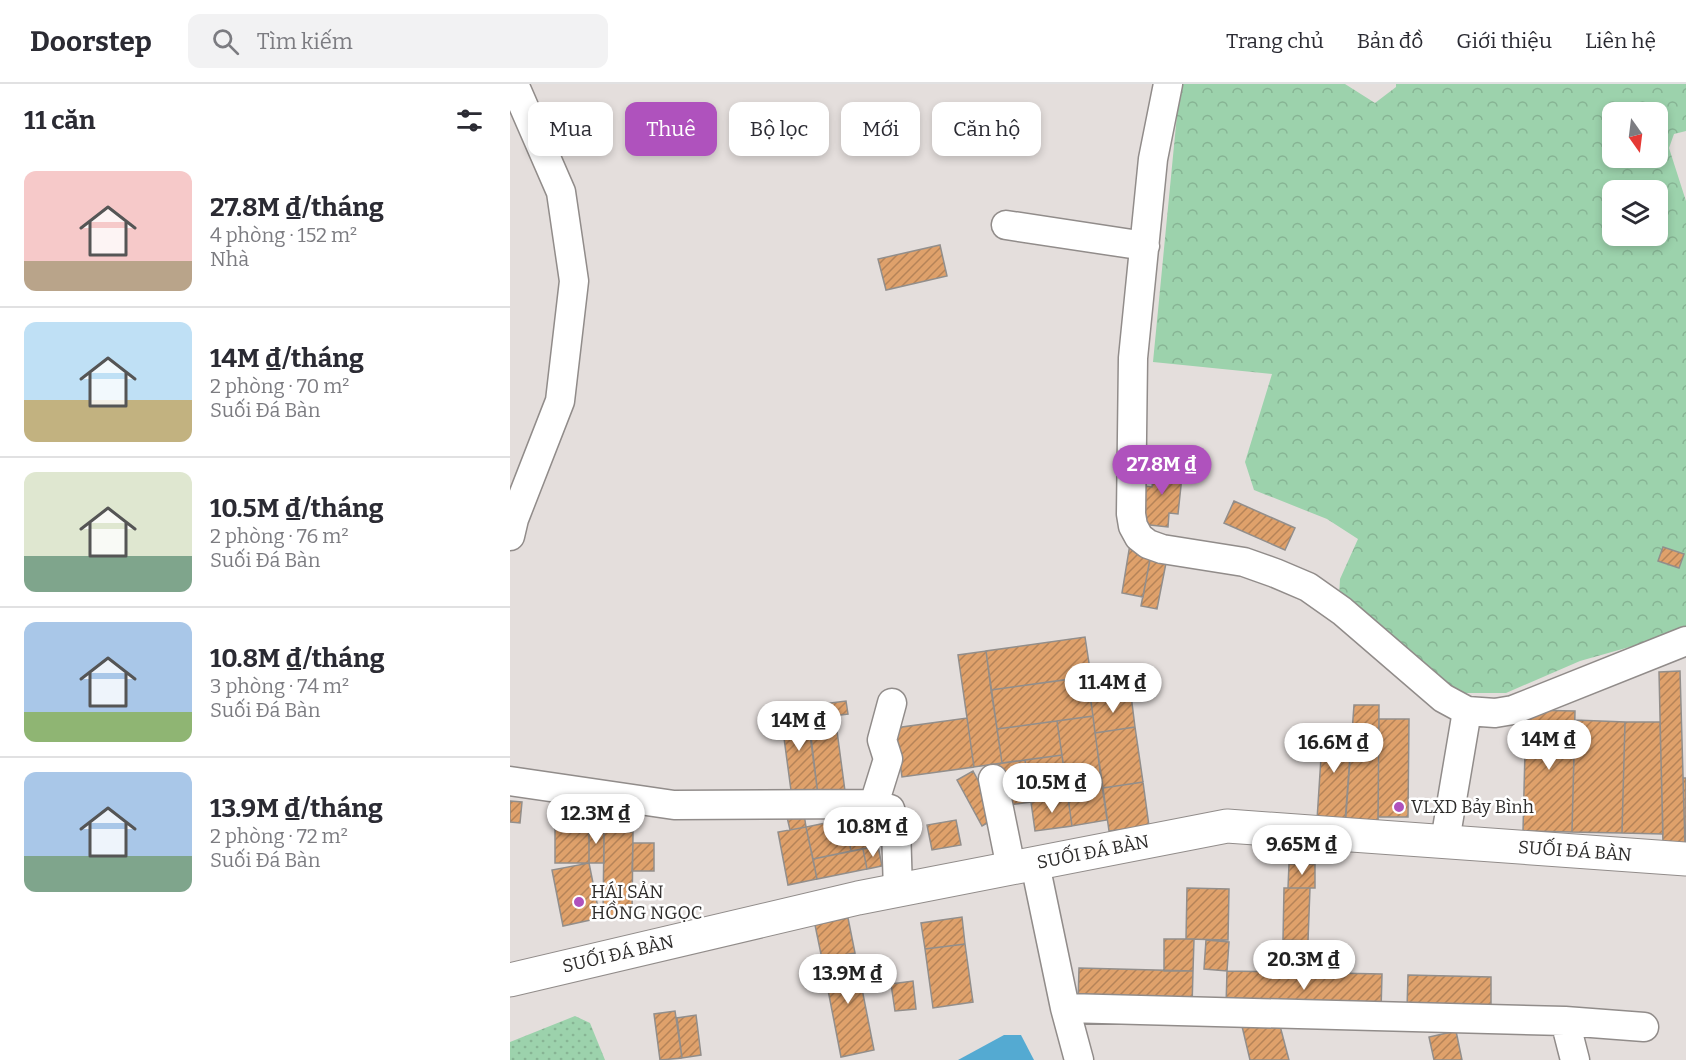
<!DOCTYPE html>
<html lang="vi">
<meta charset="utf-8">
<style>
:root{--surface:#fff;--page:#f2f2f3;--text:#2b2b33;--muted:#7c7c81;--line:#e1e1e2;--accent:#af52bd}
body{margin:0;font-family:Bitter,serif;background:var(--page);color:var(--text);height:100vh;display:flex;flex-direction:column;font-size:22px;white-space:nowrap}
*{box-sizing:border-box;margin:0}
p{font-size:20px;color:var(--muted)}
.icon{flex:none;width:33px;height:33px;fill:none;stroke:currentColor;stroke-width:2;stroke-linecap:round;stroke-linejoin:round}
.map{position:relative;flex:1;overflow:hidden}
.panel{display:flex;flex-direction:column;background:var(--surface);width:510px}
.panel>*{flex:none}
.guide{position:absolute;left:18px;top:18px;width:570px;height:54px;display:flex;gap:12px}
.needle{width:39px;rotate:166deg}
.fabs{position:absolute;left:1092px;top:18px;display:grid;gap:12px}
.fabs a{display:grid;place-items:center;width:66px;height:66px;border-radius:12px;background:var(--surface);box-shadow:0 3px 9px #0003;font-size:30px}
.price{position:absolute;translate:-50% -51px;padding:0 14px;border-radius:21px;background:#fff;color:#222;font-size:20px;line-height:39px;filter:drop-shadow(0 2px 3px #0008)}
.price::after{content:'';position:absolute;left:50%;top:36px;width:18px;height:14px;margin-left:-9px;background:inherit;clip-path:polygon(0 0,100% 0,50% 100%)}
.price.current{background:var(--accent);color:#fff}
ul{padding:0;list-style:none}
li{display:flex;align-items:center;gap:18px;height:150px;padding:0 24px}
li+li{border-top:2px solid var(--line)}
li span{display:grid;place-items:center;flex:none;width:168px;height:120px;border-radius:12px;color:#555}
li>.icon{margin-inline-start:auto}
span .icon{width:72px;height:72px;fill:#fffc;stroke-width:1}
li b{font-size:26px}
h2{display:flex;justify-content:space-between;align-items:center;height:72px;padding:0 24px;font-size:26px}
.pill{padding:0 21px;border-radius:12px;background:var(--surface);box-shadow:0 3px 9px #0003;font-size:21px;line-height:54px}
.pill.current{background:var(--accent);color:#fff}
header{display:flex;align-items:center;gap:36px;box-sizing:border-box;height:84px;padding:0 30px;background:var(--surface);border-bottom:2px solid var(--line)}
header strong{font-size:28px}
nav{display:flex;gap:33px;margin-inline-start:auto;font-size:21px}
.search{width:420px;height:54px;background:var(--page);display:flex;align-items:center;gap:15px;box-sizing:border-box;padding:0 21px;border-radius:12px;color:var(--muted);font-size:22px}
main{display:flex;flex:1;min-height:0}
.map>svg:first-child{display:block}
.grass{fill:url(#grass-dots)}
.forest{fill:url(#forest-crowns);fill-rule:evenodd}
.water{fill:#54aad2}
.building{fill:url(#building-hatch);stroke:#928e8b;stroke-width:1.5}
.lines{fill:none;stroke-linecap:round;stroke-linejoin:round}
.street-casing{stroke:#918c8a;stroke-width:31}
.secondary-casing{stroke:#918c8a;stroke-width:35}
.street{stroke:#fff;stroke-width:28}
.secondary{stroke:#fff;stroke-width:33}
.poi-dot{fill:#af52bd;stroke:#fff;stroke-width:2}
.labels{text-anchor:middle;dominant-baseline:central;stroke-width:5;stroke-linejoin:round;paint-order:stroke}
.poi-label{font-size:18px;fill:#2e2c2b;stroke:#fff;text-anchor:start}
.street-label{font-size:18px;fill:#2e2c2b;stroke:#fff}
</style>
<header>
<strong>Doorstep</strong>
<div class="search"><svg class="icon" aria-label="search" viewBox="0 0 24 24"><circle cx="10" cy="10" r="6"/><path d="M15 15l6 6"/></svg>Tìm kiếm</div>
<nav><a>Trang chủ</a><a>Bản đồ</a><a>Giới thiệu</a><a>Liên hệ</a></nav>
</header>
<main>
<section class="panel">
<h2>11 căn<svg class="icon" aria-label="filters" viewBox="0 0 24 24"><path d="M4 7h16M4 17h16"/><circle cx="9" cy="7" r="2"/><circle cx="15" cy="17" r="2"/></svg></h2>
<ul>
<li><span style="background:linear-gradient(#f6c9c9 75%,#b9a48a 0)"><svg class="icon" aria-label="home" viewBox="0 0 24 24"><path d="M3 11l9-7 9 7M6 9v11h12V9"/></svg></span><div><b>27.8M ₫/tháng</b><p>4 phòng · 152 m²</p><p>Nhà</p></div></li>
<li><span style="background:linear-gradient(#bfe0f5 65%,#c2b280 0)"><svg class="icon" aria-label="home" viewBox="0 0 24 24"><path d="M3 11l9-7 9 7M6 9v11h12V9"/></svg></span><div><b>14M ₫/tháng</b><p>2 phòng · 70 m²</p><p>Suối Đá Bàn</p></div></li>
<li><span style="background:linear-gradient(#dfe7d0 70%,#7fa58c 0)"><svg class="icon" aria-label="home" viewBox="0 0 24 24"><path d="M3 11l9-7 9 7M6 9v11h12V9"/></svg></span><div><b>10.5M ₫/tháng</b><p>2 phòng · 76 m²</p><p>Suối Đá Bàn</p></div></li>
<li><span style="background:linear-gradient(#a9c7e8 75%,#8fb573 0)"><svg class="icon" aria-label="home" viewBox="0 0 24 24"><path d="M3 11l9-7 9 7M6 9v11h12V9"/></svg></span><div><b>10.8M ₫/tháng</b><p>3 phòng · 74 m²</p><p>Suối Đá Bàn</p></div></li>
<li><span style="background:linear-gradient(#a9c7e8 70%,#7fa58c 0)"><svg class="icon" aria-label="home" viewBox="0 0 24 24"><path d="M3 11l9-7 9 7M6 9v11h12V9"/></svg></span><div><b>13.9M ₫/tháng</b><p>2 phòng · 72 m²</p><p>Suối Đá Bàn</p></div></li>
</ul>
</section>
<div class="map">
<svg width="1176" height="976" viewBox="0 0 1176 976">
<defs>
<pattern id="grass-dots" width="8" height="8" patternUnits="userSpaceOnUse" patternTransform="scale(1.5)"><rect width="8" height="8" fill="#9cd2ac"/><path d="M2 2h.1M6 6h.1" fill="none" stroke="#87b494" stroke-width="1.8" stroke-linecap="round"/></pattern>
<pattern id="forest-crowns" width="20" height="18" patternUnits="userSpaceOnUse" patternTransform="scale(1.5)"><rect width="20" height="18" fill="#9cd2ac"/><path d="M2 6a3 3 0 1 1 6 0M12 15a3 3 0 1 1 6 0" fill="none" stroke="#87b494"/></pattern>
<pattern id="building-hatch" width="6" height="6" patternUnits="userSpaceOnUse" patternTransform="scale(1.5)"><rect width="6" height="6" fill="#dfa16b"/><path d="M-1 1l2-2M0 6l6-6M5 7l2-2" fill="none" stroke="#b58358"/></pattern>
</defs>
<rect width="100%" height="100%" fill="#e4dedc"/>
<path class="grass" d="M65,932L80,939L95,976H0V958Z"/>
<path class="forest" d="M670,0H835L865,19L886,3V0H1176V47L1164,50L1159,64L1176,117V547L1070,577L996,609H950L907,582L829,513L830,495L848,455L817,435L744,406L735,378L762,290L643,278ZM1102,28H1148V74H1102ZM1102,106H1148V152H1102Z"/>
<path class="water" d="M494,951H511L524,976H448Z"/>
<path class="building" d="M430,161L437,192L376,206L368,175Z
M645,380L673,383L668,430L659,429L658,443L631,440L635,402L642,403Z
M724,417L785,444L775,466L714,439Z
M620,460L642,464L633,513L612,509Z
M1153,463L1174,470L1169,484L1148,477Z
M640,476L656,479L647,525L631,522Z
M575,553L581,592L481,606L476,567Z
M476,567L492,679L464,683L448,571Z
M1170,587L1175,761H1153L1149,588Z
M577,593L583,632L487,645L481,606Z
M621,611L625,643L585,649L581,617Z
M336,617L338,630L315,633L313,620Z
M296,621L308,711L282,714L270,624Z
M844,621H869L868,747L835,745Z
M1016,626L1065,627L1062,748L1013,747Z
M325,632L335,707L308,711L299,636Z
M583,632L591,695L556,700L547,637Z
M457,634L464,683L392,693L385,644Z
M869,635H899L898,733H868Z
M1065,636L1115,638L1112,749L1062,748Z
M547,637L552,671L492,679L487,645Z
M1115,638H1150L1153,750L1112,749Z
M813,642L842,645L835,738L807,736Z
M625,643L633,698L593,704L585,649Z
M552,671L558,713L521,718L515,676Z
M515,676L521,718L492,722L487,680Z
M463,687L488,733L472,742L447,696Z
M1173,694H1176V761H1175Z
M591,695L597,736L562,742L556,700Z
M633,698L639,742L599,747L593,704Z
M558,713L562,742L525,747L521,718Z
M0,717L12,718L10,739L0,738Z
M294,730L296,743L280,746L277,733Z
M362,730L368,762L341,767L335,735Z
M335,735L341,767L303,775L296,743Z
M446,736L451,761L422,766L417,741Z
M45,743H79V779H45Z
M79,743H94V779H79Z
M296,743L307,795L278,801L268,748Z
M94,748H123L122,833H93Z
M123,759H144V787H122Z
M368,762L372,782L357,785L353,765Z
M353,765L357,785L307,795L303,775Z
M79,779L90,834L53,842L42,786Z
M779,780H805V804H778Z
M677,804L719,805L718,856L676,855Z
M774,804H800L798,857L773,856Z
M452,833L455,860L415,865L411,839Z
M338,834L345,869L312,875L305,841Z
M654,855H684L683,887H654Z
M696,856L719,858L717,887L694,885Z
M773,856L803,857V888H772Z
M455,860L463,918L423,924L415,865Z
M345,869L364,966L331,973L312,875Z
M569,884L683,887L682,923L568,920Z
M717,887L872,890L871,927L716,923Z
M898,891L981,893V927L897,925Z
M403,897L406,925L385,927L381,900Z
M165,927L172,974L150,976L144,930Z
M186,931L191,971L172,974L167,934Z
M731,938H769L779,976H740Z
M946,947L952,976H924L919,953Z"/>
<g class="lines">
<g class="street-casing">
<path id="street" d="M658,0L643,75L623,274L621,430L623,442L629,453L638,460L652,465L734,478L765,489L798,503L832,527L933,614L957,627L985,629L1003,626L1176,557
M496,141L635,162
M0,452L4,435L50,317L64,197L51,108L4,0
M483,695L501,784
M0,697L164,721L364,720L380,725L386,743L388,807
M364,720L378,675L372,656L382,619
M935,757L957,627
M525,780L555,924L569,976
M555,924L1055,937L1134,943
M1055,937L1065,976"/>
</g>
<g class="secondary-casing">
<path id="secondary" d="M0,896L348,814L717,742L1176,775"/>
</g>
<use href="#street" class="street"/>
<use href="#secondary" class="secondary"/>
</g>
<g class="poi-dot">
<circle cx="889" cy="723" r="6"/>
<circle cx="69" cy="818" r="6"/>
</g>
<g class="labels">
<g class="poi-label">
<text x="901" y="723">VLXD Bảy Bình</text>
<text x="81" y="808">HÁI SẢN<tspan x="81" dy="21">HỒNG NGỌC</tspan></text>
</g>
<g class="street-label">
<text transform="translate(1065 767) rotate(4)">SUỐI ĐÁ BÀN</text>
<text transform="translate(583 768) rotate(-11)">SUỐI ĐÁ BÀN</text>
<text transform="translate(108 870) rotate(-13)">SUỐI ĐÁ BÀN</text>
</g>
</g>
</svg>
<div class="fabs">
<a><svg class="needle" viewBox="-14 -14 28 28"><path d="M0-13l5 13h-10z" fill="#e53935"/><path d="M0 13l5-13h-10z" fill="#7c7c81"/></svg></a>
<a><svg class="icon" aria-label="layers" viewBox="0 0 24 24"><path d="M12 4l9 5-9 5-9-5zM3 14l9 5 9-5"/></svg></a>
</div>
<b class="price current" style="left:652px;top:412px">27.8M ₫</b>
<b class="price" style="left:603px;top:630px">11.4M ₫</b>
<b class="price" style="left:289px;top:668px">14M ₫</b>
<b class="price" style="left:1039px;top:687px">14M ₫</b>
<b class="price" style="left:824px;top:690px">16.6M ₫</b>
<b class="price" style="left:542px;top:730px">10.5M ₫</b>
<b class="price" style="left:86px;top:761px">12.3M ₫</b>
<b class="price" style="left:363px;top:774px">10.8M ₫</b>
<b class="price" style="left:792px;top:792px">9.65M ₫</b>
<b class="price" style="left:794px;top:907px">20.3M ₫</b>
<b class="price" style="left:338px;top:921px">13.9M ₫</b>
<div class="guide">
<a class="pill">Mua</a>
<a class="pill current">Thuê</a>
<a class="pill">Bộ lọc</a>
<a class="pill">Mới</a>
<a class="pill">Căn hộ</a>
</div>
</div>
</main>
